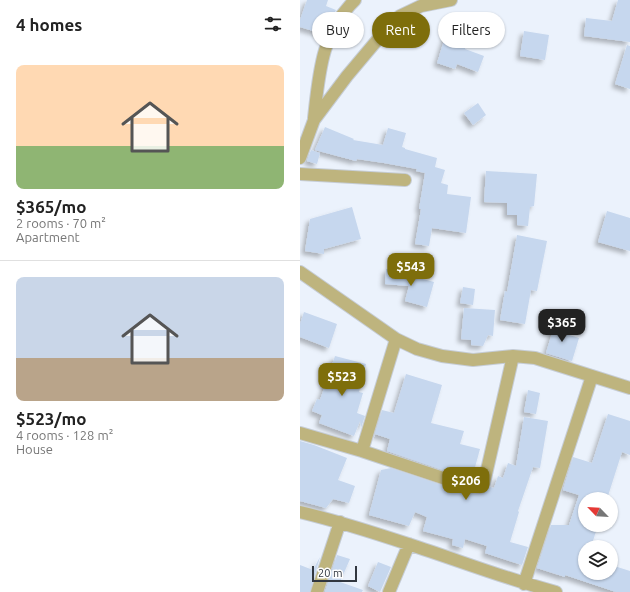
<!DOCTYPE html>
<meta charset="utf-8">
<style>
:root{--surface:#fff;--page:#f6f6f6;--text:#222;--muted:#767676;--line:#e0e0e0;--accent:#7e6e0b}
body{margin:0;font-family:Ubuntu,sans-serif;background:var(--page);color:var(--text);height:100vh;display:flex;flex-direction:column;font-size:15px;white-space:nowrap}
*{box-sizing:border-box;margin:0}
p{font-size:13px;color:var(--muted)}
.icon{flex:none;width:22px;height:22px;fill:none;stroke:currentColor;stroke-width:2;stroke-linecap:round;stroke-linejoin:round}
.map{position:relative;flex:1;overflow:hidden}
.side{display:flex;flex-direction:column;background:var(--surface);width:300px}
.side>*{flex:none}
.banner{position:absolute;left:12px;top:12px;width:258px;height:36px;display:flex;gap:8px}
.needle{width:26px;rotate:295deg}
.buttons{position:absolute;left:278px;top:492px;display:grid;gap:8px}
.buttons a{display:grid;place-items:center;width:40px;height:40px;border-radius:50%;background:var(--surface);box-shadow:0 1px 3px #0004;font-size:20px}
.scale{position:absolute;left:12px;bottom:10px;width:45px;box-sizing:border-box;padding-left:4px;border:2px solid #313740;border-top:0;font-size:11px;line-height:14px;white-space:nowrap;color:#313740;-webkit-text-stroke:3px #fff;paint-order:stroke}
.price{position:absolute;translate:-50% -34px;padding:0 9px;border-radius:8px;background:var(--accent);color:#fff;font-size:13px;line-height:26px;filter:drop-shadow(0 1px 2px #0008)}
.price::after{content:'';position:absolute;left:50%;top:24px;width:12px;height:9px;margin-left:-6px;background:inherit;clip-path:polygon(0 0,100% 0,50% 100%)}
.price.selected{background:#222;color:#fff}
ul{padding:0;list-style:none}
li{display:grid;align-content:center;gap:8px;height:212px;padding:0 16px}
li+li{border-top:1px solid var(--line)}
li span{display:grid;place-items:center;height:124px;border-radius:8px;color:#555}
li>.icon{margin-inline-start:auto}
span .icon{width:72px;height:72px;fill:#fffc;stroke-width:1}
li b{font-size:17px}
h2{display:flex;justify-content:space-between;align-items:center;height:48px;padding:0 16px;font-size:17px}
.pill{padding:0 14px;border-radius:18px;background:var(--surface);box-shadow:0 1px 3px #0004;font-size:14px;line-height:36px}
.pill.selected{background:var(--accent);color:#fff}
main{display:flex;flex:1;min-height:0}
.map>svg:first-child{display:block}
.building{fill:#c6d7ee;filter:url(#shadow)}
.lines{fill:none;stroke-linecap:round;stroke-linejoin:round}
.minor-casing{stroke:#c6cdd6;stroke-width:14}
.minor{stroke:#beb47e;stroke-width:12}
</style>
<main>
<section class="side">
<h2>4 homes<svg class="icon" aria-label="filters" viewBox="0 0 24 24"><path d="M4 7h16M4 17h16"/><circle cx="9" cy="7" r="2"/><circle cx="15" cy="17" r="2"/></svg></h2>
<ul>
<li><span style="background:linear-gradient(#ffd9b3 65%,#8fb573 0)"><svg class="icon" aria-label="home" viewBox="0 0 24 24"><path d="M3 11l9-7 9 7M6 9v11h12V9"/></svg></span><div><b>$365/mo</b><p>2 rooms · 70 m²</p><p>Apartment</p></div></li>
<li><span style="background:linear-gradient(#c9d6e8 65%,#b9a48a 0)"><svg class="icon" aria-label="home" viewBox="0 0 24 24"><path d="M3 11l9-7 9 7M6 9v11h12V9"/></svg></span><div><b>$523/mo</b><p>4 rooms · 128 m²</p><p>House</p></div></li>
</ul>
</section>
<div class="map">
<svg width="330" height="592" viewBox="0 0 330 592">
<defs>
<filter id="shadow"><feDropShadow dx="-3.5" dy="3.5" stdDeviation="2" flood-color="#0004"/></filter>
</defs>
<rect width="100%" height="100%" fill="#ebf2fc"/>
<path class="building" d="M7,0H28L26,6L36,10L23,34L0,27V20Z
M318,0H330V42L284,36L286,18L312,21Z
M224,31L249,35L245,60L220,56Z
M145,37L166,44L165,49L184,56L178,72L157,64L155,69L137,63Z
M327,45L330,46V89L315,84Z
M178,103L186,115L173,125L164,113Z
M25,127L54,139L53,140L83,145L88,128L106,133L102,147L105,148V149L137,158L135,167L145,170L141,183L148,185L147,194L171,197L166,233L132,228L129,246L115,244L121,209H119L125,173L116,171L117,169L84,163L57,159L56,161L15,150Z
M11,150L20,153L17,164L7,161Z
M186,171L237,174L234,206L230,207L228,226L217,225V215H207V203L184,202Z
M52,207L61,239L24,249V254L5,251L10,219Z
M307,211L330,218V251L298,242Z
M217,235L247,241L237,291L231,290L225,324L200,320L205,291L207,292Z
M86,269L100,270V273L134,282L127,307L105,301L109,286L85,284Z
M163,287L175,289L173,305L160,303Z
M164,308L195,310L193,336L188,335L183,346L171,345V340L161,339Z
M4,312L37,324L29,348L0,337V324Z
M255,323L269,327L266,334L279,338L272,361L246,353Z
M35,356L66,364L59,392L63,393L57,413L65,416L61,428L60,421L54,436L19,423L22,415L12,411L17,399L20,400Z
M106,374L142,385L131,423L164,431L160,444L180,449L172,478H166L87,451L90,439L75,434L73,440L82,410L94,413Z
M228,390L240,393L236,414L224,412Z
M308,414L330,421V455L322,452L307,499H285V525H298L291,547H285V573H311V565L330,571V592H316L265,575V577L237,568L251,525H269L279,495L263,490L273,457L292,463Z
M224,417L248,421L240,468L233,467L218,511L219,512L210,542L228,547L222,565L185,553L187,546L165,539L163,548L152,545L153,539L123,531L127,517L115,512L109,526L69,515L81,470L91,468L163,492L182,494L190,487L194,488L198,476L203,478L208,463L216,466Z
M0,441L14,445L47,458L38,480L55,486L49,503L33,499L26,508L0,501Z
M37,555L50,559L40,582L63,590L62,592H25Z
M20,557L10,592H0V565L13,570Z
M78,562L91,567L80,592L68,586Z"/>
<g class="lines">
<g class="minor-casing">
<path id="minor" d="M14,118C19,74 21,33 55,0
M0,158L14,120L47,76L84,32L100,16L121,6L151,0
M0,174L105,180
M0,272L96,339L117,349L142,356L173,360L213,356L235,358L330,388
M0,433L62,451L164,485L180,487L184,483L213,356
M62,451L96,339
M0,512C37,521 72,532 108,544C158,560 206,579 256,592
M224,584L292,376
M17,592L40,522
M89,592L109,544"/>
</g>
<use href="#minor" class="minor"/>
</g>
</svg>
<div class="buttons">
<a><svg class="needle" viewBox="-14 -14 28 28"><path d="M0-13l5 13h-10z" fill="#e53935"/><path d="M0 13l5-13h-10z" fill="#767676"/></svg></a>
<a><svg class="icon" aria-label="layers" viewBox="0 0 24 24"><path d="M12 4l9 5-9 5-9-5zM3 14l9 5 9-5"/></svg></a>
</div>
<div class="scale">20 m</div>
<b class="price" style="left:111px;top:287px">$543</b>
<b class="price selected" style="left:262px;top:343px">$365</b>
<b class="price" style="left:42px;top:397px">$523</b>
<b class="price" style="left:166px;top:501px">$206</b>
<div class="banner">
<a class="pill">Buy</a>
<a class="pill selected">Rent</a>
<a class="pill">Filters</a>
</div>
</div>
</main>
